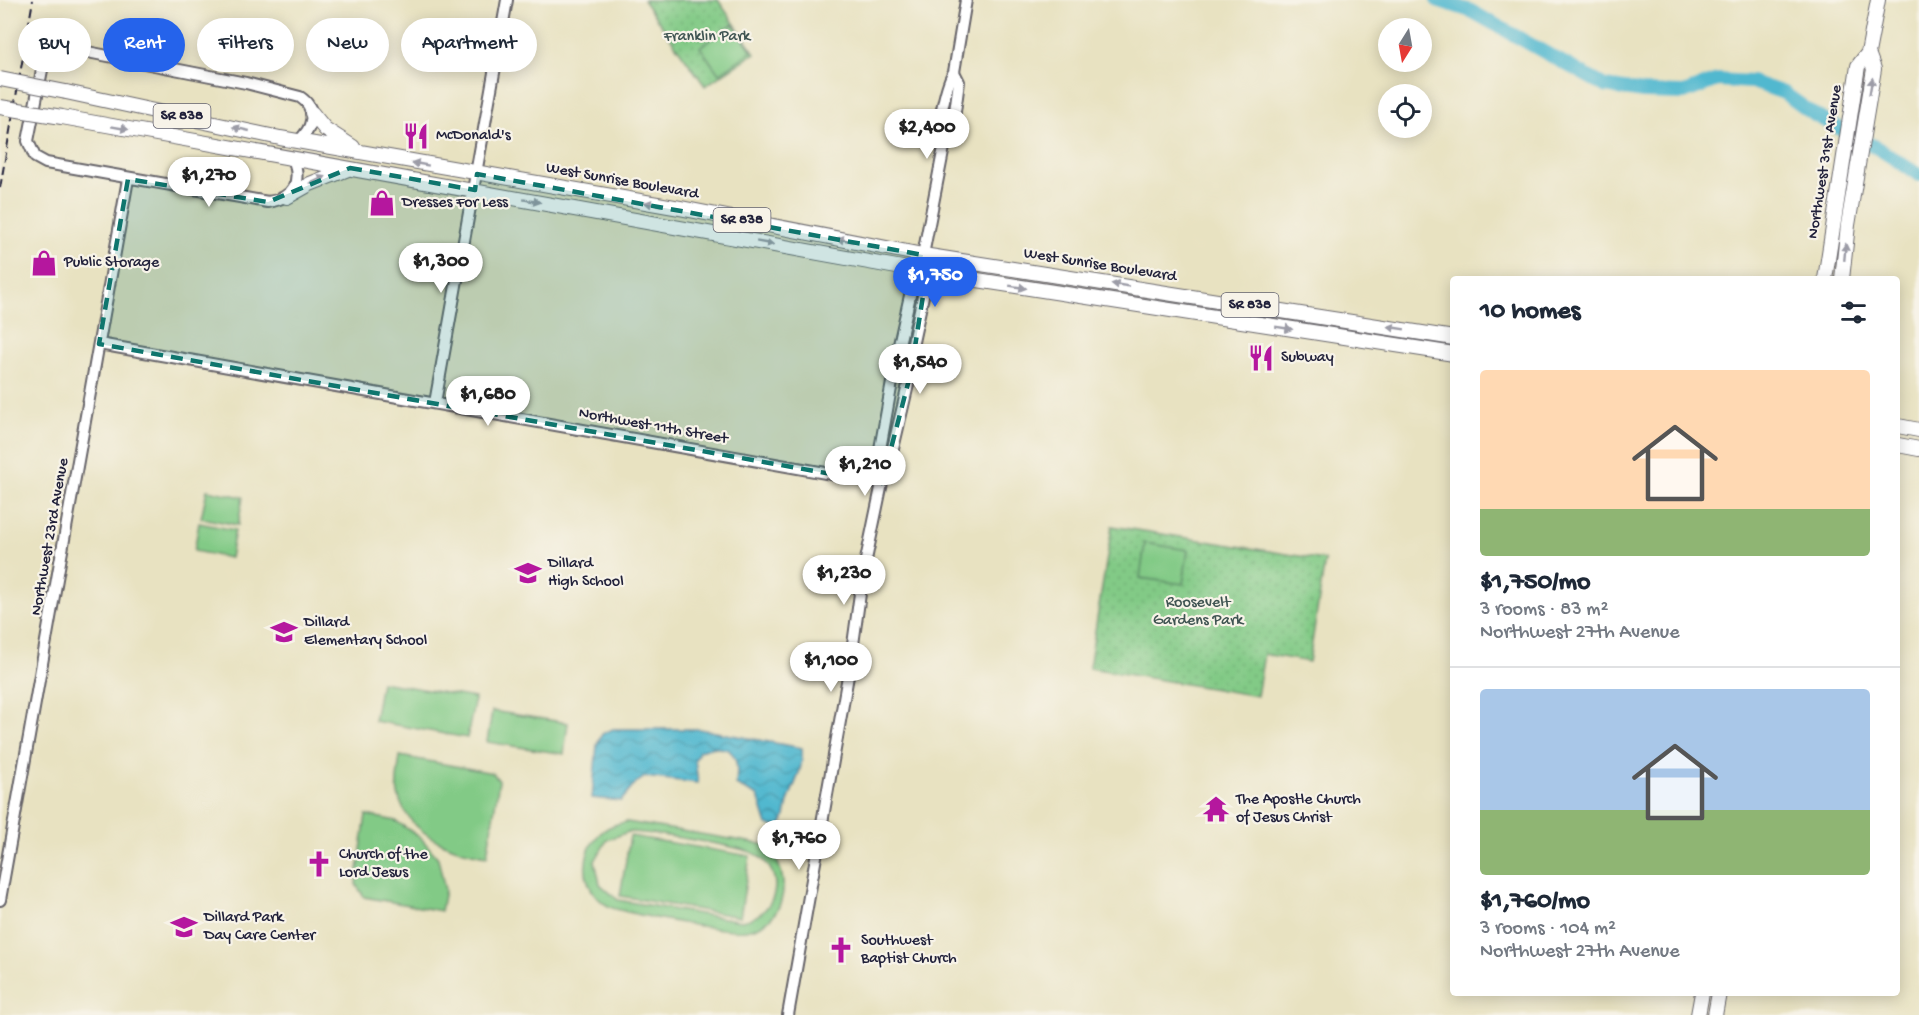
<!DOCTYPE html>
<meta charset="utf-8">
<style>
:root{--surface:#fff;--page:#f6f6f7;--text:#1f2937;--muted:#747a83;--line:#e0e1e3;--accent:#2563eb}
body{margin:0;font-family:"Gochi Hand",sans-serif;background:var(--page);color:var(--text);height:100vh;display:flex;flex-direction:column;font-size:22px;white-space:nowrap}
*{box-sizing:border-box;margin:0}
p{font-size:20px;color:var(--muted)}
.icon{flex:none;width:33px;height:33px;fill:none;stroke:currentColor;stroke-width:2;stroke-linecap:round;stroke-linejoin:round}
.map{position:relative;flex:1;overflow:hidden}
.sheet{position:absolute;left:1450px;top:276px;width:450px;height:720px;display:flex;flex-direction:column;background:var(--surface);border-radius:6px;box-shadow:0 3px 15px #0003}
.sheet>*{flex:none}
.banner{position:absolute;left:18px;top:18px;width:570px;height:54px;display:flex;gap:12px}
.needle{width:39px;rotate:191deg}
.tools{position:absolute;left:1378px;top:18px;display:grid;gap:12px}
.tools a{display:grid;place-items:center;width:54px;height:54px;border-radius:50%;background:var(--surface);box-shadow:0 3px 15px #0003;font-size:30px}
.price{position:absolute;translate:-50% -51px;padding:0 14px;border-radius:21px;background:#fff;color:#222;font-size:20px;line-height:39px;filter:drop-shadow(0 2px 3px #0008)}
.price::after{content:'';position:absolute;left:50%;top:36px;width:18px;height:14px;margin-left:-9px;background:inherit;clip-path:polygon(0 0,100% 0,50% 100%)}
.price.current{background:var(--accent);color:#fff}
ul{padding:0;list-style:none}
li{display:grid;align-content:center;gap:12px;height:318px;padding:0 30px}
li+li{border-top:2px solid var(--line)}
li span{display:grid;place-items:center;height:186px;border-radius:6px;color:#555}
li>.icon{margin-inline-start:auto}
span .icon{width:108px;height:108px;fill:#fffc;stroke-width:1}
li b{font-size:26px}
h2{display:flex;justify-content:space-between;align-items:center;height:72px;padding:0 30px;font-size:26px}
.chip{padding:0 21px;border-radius:27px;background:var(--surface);box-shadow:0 3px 15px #0003;font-size:21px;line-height:54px}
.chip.current{background:var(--accent);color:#fff}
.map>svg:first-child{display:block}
.grass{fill:url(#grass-dots);stroke:#527660;stroke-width:1.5}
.garden{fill:#82ca86;stroke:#527660;stroke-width:1.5;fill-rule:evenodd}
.water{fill:url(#water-waves);stroke:#3a6d85;stroke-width:1.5}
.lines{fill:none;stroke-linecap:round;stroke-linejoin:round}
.river{stroke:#51b8cf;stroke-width:14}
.minor-casing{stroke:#67656a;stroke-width:14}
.major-casing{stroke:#67656a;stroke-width:16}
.minor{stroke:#fff;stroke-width:10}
.major{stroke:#fff;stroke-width:14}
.rail{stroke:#22223b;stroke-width:2;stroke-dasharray:9 4.5;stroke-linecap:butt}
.major-bridge-casing{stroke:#67656a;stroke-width:16;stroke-linecap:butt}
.major-bridge{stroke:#fff;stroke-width:14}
.oneway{fill:#9c9ca7}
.marked{fill:#0f766e;fill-opacity:0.2;stroke:#0f766e;stroke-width:4.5;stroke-dasharray:12 8;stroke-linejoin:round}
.labels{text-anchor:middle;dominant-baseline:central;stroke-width:4.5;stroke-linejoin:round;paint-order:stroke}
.shield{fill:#f7f3e8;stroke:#62616f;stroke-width:1.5}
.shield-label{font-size:15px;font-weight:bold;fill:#22223b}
.park-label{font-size:16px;fill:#3f5452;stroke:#f7f3e8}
.poi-label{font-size:16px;fill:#22223b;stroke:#f7f3e8;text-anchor:start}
.street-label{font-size:16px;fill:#22223b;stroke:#f7f3e8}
</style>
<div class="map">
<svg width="1919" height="1015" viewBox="0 0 1919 1015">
<defs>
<pattern id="grass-dots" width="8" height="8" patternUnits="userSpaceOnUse" patternTransform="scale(1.5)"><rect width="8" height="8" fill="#82ca86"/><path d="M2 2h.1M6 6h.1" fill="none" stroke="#70ad75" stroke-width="1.8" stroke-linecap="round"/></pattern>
<pattern id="water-waves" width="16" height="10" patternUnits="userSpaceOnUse" patternTransform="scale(1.5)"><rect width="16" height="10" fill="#51b8cf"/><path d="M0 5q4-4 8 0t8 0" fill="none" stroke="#4395a9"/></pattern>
</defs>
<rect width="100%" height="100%" fill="#f7f3e8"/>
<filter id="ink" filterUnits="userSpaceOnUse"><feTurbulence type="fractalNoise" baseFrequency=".0167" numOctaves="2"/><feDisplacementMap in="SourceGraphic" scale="12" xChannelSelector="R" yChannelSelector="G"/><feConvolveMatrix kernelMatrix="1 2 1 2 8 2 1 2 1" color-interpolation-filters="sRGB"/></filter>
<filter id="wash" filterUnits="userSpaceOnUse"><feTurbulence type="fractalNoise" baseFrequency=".008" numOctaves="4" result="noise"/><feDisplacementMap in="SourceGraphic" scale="24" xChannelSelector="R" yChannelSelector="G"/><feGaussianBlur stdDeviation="1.35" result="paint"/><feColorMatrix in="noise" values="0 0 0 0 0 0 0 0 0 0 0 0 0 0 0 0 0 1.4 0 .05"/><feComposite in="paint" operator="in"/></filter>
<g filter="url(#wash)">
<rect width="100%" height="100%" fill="#e8e2c1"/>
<path class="grass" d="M643,0H718L755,53L705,86Z
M1112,526L1325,560L1309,662L1264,654L1257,696L1089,668Z"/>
<path class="garden" d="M733,24L752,51L719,74L700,47Z
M207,490L243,497L238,525L201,518Z
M199,523L235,530L230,558L194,551Z
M1145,543L1188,550L1183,584L1140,578Z
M381,682L475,698L467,738L374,721Z
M492,711L568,723L564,754L487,742Z
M400,756L493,773L499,781L487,856C450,850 403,833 397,788C396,779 399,766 400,756Z
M366,815L396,821L421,838L438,858L445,890L441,911L364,897L356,884Z
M627,822L792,849L790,859L774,856C792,884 784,924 746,930C727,933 642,916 620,910C613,909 605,905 600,900C586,887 582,867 589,850C596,833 610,824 627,822ZM628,832C646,832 742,846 755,854C771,863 779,880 773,897C767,911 755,919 741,921L618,900L600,884L595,861L607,840Z
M630,836L750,856L740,917L620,896Z"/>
<path class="water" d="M613,729H699L802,748C804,767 795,782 789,799C785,810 787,817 780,827L767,825L758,796L736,785C737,770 739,761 729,750L714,747L699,751L695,760L698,783L645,777L636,783L621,801L592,798L597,745L602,734Z"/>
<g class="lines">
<path class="river" d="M1437,0L1471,11L1605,86L1643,92L1684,93L1717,80L1752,82L1784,93L1816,116L1879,149L1919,175"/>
</g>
</g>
<g filter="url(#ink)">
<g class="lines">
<g class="minor-casing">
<path id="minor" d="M944,147L951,141L959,82L954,72
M293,158C302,182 294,198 268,202L46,163L35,157L28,141L43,65L46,57L62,47L246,83L300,97C318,109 313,129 298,141
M99,344L882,483
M435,403L507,0
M883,476L880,449L898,349L913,282L919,271L923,255L944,147C943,145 939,140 939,138C937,126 947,81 954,72L966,0
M0,900L128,179
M788,1015L851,659L862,579L882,483L888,470L911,372L913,342L923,296L919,271"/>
</g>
<g class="major-casing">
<path id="major" d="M66,92L280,138L680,208L923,255L1454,338
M312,113L325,129L353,147
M62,117L919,271L1454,354
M287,197L310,184L348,169
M1825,279L1858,66L1868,53L1878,0
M1842,279L1848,225L1874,69L1868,53
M1898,426L1919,430
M1898,445L1919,449
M1698,1015L1702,993
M1715,1015L1719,993"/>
</g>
<use href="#minor" class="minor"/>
<use href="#major" class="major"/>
<path class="rail" d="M0,188L33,0"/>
<g class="major-bridge-casing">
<path id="major-bridge" d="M0,79L66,92
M0,107L62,117"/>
</g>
<use href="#major-bridge" class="major-bridge"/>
</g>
<defs><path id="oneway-solid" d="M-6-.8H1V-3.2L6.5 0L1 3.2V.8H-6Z" transform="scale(1.5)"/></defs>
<g class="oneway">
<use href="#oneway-solid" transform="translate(1871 86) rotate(-80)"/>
<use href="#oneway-solid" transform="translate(120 128) rotate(10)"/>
<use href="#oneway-solid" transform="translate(241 129) rotate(-167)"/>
<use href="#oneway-solid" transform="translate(420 164) rotate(-170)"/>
<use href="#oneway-solid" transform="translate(318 180) rotate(-25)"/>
<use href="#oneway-solid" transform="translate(532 201) rotate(10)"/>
<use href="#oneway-solid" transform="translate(653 204) rotate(-170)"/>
<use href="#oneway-solid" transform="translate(845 240) rotate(-169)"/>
<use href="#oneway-solid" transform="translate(765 243) rotate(10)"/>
<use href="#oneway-solid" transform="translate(1845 252) rotate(-85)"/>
<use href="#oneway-solid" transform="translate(1120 285) rotate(-171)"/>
<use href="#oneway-solid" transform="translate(1018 287) rotate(9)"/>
<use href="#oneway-solid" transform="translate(1284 328) rotate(9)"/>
<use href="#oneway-solid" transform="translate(1396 328) rotate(-171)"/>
</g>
</g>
<path class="marked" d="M350,168L475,190L477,174L923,255L919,271L923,296L911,372L882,483L99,344L128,179L268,202Z"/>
<defs>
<g id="restaurant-bare" transform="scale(2.07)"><path d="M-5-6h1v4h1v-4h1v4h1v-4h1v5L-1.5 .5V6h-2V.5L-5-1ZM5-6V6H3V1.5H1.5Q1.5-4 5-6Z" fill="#b5179e" stroke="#f7f3e8" stroke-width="2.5" paint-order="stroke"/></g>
<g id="shop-bare" transform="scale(2.07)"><path d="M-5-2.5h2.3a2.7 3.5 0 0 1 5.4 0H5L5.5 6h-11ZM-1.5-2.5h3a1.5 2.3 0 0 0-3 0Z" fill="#b5179e" stroke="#f7f3e8" stroke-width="2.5" paint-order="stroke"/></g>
<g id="school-bare" transform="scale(2.07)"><path d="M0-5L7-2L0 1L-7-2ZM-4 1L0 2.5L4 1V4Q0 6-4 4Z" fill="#b5179e" stroke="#f7f3e8" stroke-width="2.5" paint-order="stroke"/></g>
<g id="temple-bare" transform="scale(2.07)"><path d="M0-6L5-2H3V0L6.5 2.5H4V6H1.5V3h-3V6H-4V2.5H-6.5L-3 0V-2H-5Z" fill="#b5179e" stroke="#f7f3e8" stroke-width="2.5" paint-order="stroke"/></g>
<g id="church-bare" transform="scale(2.07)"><path d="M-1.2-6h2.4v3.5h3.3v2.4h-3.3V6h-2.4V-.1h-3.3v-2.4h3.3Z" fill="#b5179e" stroke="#f7f3e8" stroke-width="2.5" paint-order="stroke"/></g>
</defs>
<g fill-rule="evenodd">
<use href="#restaurant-bare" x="416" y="136"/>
<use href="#shop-bare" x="382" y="203"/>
<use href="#shop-bare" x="44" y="263"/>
<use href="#restaurant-bare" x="1261" y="358"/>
<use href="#school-bare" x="528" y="573"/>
<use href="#school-bare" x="284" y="632"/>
<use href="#temple-bare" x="1216" y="809"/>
<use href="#church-bare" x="319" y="864"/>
<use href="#school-bare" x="184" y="927"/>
<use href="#church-bare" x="841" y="950"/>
</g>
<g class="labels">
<g class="shield">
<rect x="153.5" y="104" width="57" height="24" rx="4.5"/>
<rect x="713.5" y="208" width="57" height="24" rx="4.5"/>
<rect x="1221.5" y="293" width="57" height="24" rx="4.5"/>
</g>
<g class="shield-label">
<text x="182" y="116">SR 838</text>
<text x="742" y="220">SR 838</text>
<text x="1250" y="305">SR 838</text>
</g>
<g class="park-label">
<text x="707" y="37">Franklin Park</text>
<text x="1198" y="603">Roosevelt<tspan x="1198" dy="18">Gardens Park</tspan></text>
</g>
<g class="poi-label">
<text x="436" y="136">McDonald's</text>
<text x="402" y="203">Dresses For Less</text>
<text x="64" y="263">Public Storage</text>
<text x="1281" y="358">Subway</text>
<text x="548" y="564">Dillard<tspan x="548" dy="18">High School</tspan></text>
<text x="304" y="623">Dillard<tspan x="304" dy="18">Elementary School</tspan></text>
<text x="1236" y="800">The Apostle Church<tspan x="1236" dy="18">of Jesus Christ</tspan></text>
<text x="339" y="855">Church of the<tspan x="339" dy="18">Lord Jesus</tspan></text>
<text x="204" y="918">Dillard Park<tspan x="204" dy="18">Day Care Center</tspan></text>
<text x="861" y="941">Southwest<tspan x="861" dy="18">Baptist Church</tspan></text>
</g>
<g class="street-label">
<text transform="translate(1826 162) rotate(-81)">Northwest 31st Avenue</text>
<text transform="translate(622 182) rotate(10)">West Sunrise Boulevard</text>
<text transform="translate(1100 266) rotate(9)">West Sunrise Boulevard</text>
<text transform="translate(653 427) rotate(10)">Northwest 11th Street</text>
<text transform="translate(51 537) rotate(-80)">Northwest 23rd Avenue</text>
</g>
</g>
</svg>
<div class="tools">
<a><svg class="needle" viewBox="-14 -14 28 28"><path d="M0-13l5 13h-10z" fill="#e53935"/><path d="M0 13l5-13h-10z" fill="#747a83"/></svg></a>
<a><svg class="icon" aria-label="locate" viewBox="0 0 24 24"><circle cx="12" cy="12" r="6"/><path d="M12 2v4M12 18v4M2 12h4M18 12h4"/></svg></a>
</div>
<b class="price" style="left:927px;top:160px">$2,400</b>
<b class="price" style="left:209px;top:208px">$1,270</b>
<b class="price" style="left:441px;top:294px">$1,300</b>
<b class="price current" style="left:935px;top:308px">$1,750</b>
<b class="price" style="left:920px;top:395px">$1,540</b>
<b class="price" style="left:488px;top:427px">$1,680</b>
<b class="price" style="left:865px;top:497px">$1,210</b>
<b class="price" style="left:844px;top:606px">$1,230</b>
<b class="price" style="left:831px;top:693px">$1,100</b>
<b class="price" style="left:799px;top:871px">$1,760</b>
<div class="banner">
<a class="chip">Buy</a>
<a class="chip current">Rent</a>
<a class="chip">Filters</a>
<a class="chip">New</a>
<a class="chip">Apartment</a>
</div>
<section class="sheet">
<h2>10 homes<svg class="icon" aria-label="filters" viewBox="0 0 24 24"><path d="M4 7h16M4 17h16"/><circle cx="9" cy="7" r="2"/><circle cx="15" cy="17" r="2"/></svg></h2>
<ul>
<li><span style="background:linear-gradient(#ffd9b3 75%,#8fb573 0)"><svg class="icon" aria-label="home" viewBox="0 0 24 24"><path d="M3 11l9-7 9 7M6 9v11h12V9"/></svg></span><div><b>$1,750/mo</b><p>3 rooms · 83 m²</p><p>Northwest 27th Avenue</p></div></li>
<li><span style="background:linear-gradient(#a9c7e8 65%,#8fb573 0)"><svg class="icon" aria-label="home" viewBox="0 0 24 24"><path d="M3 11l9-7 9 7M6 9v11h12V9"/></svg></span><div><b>$1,760/mo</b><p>3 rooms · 104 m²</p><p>Northwest 27th Avenue</p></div></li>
</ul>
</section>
</div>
